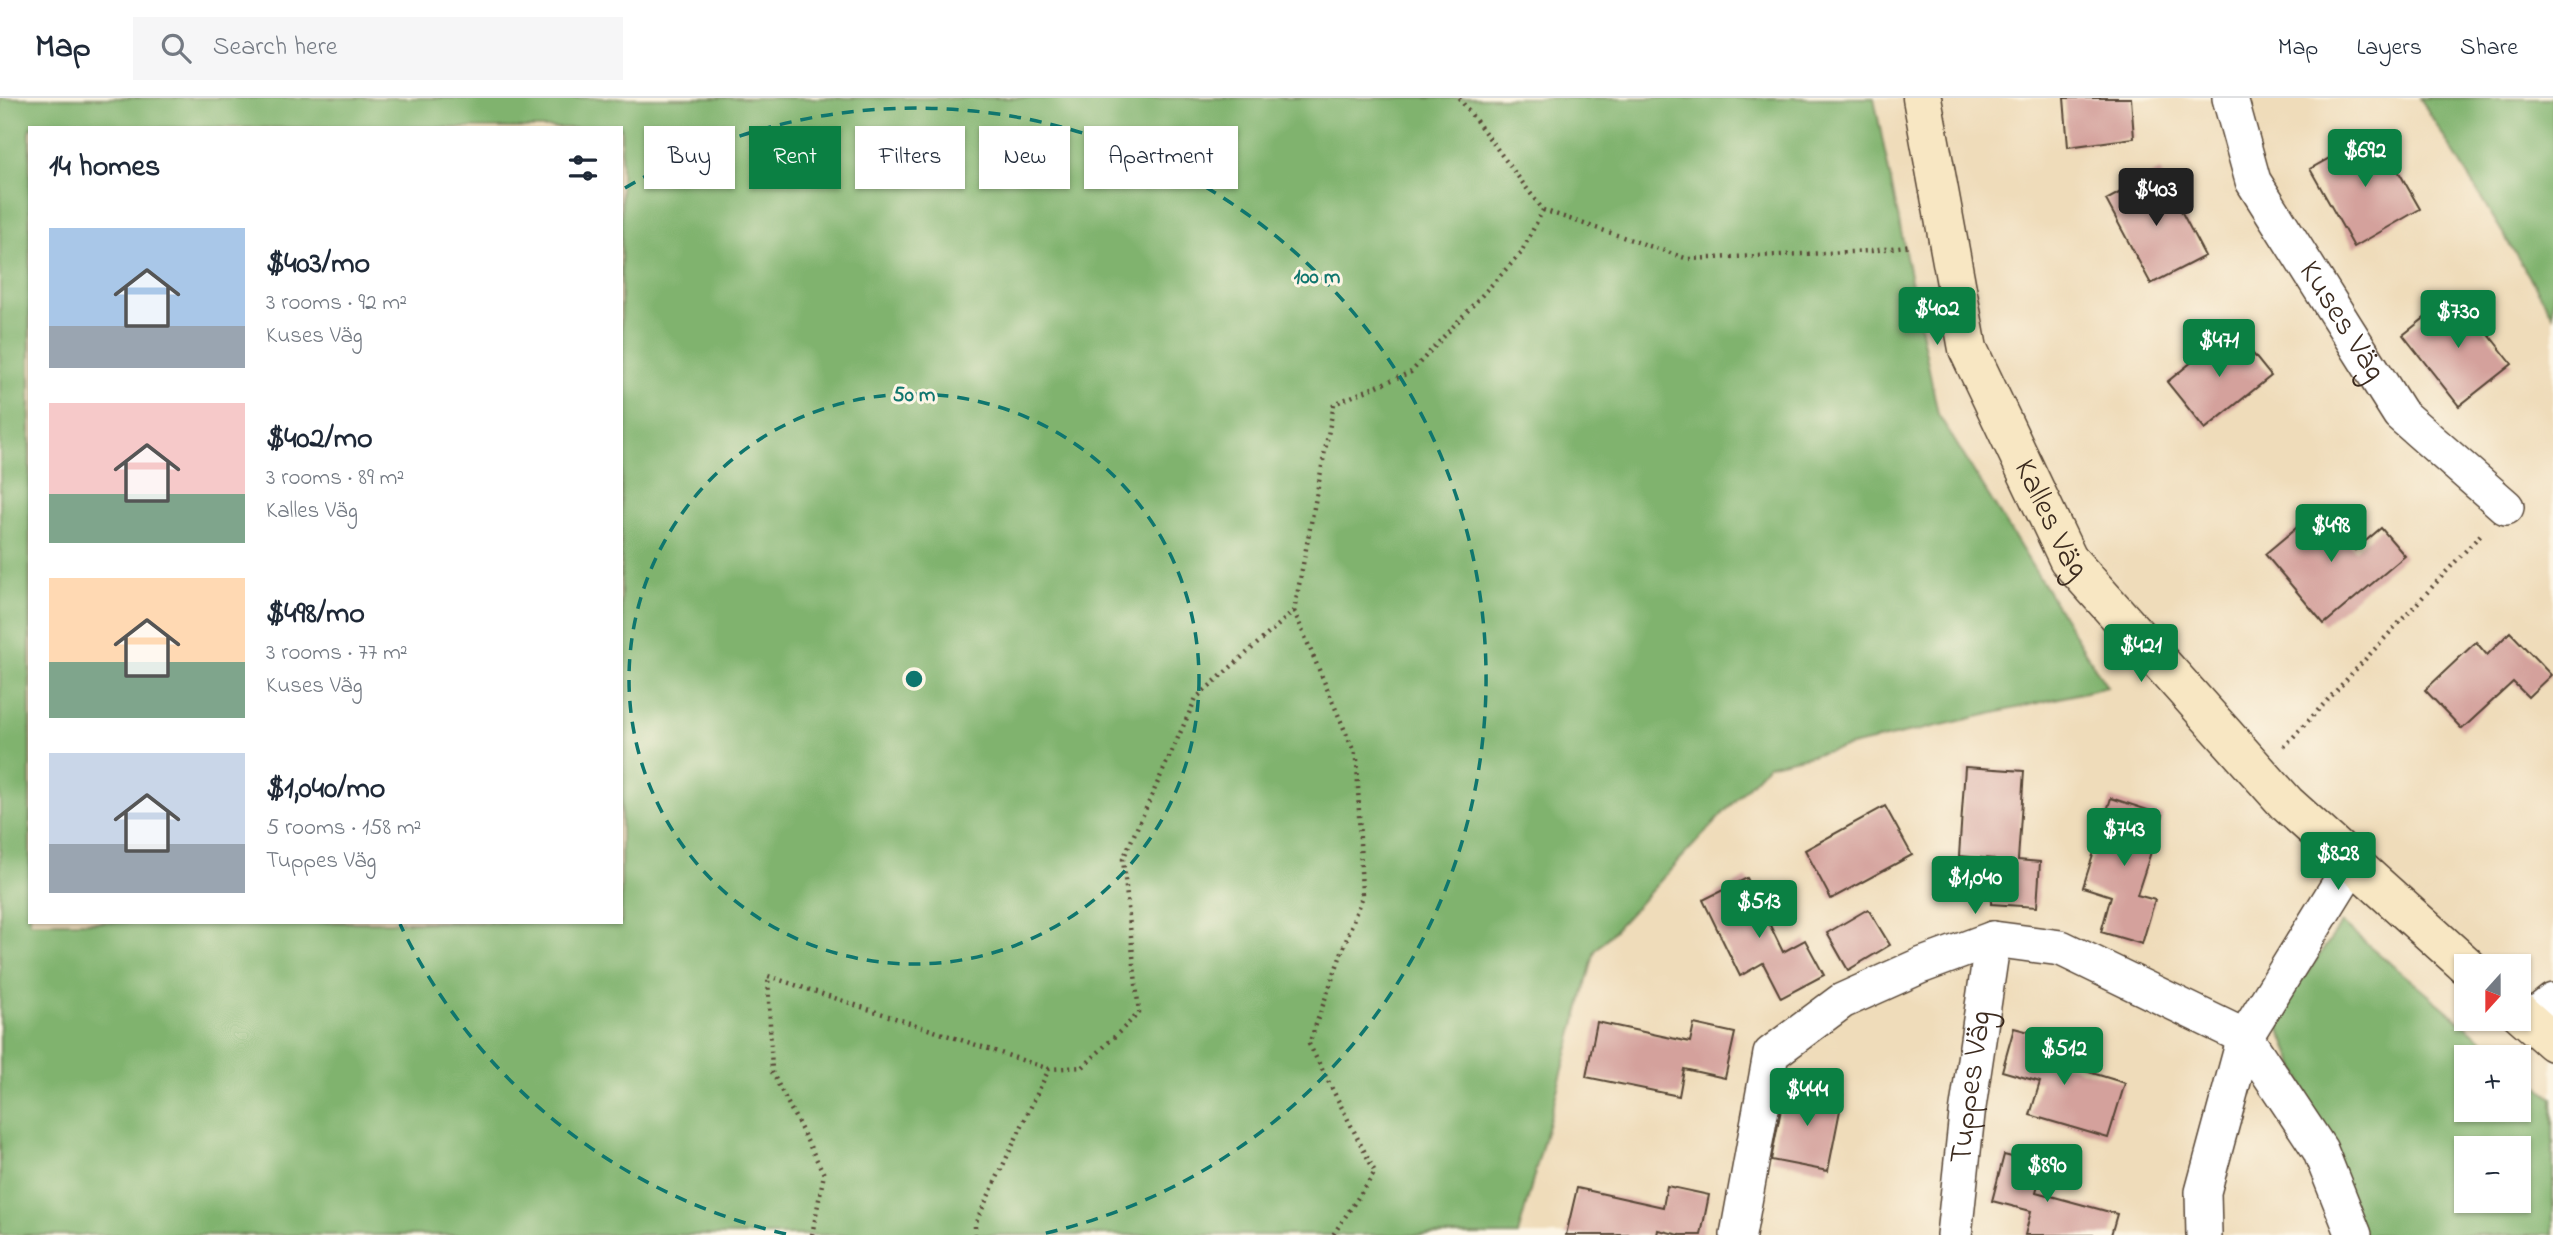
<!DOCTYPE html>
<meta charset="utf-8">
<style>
:root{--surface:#fff;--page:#f6f6f7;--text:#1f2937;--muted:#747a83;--line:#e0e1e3;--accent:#0b8043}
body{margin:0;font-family:"Indie Flower",sans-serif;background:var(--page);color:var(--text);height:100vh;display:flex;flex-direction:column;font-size:26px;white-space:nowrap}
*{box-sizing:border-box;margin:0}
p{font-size:23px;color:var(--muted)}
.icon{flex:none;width:38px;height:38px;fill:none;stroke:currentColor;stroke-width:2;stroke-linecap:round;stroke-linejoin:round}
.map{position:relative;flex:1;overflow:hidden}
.drawer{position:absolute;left:28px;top:28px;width:595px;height:798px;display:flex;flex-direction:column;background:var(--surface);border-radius:0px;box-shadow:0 2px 5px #0004}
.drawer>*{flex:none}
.guide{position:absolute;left:644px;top:28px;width:665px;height:63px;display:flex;gap:14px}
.needle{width:46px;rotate:201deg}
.tools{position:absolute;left:2454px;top:856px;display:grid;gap:14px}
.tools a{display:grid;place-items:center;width:77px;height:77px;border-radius:0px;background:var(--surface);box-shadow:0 2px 5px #0004;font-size:35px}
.price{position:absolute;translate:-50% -60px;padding:0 16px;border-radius:7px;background:var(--accent);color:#fff;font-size:23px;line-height:46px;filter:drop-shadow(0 2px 4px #0008)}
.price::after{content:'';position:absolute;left:50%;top:42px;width:21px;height:16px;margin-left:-10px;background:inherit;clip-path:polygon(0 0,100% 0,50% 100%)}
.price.on{background:#222;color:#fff}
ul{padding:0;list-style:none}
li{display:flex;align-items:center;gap:21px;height:175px;padding:0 21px}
li span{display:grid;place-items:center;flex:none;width:196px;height:140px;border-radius:0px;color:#555}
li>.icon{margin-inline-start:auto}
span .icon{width:84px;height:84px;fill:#fffc;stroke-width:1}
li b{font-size:30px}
h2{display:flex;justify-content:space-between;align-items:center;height:84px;padding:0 21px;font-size:30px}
.pill{padding:0 24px;border-radius:0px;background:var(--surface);box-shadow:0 2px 5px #0004;font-size:24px;line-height:63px}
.pill.on{background:var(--accent);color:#fff}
header{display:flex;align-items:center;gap:42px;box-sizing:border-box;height:98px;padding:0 35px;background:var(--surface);border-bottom:2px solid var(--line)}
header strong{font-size:33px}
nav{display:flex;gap:38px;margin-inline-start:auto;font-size:24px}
.search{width:490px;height:63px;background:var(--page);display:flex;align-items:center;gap:18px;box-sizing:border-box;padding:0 24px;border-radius:0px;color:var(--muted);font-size:26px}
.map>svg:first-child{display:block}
.forest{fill:#80b36e;stroke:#5e6e46;stroke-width:2;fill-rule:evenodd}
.building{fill:#d4a19c}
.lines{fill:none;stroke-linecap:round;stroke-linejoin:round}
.street-casing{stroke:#564535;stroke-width:38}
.secondary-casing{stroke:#564535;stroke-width:41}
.path{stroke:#564535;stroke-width:4.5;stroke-dasharray:2 5;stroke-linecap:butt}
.street{stroke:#fff;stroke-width:35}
.secondary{stroke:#f8e7c3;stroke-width:38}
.ring{fill:none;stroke:#0f766e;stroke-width:3.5;stroke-dasharray:12 9}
.labels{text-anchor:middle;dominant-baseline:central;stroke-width:6;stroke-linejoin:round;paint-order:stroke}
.street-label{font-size:32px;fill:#3b2a1e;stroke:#fcf5e5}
.centre{fill:#0f766e;stroke:#fcf5e5;stroke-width:3.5}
.ring-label{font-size:21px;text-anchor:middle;font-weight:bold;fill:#0f766e;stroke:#fcf5e5;stroke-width:6;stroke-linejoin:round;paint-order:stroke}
</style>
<header>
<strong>Map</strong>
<div class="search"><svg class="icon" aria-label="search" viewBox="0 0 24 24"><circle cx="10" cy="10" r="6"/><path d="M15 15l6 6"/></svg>Search here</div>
<nav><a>Map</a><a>Layers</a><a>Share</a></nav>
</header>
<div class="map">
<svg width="2553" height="1137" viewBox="0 0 2553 1137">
<rect width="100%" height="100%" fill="#fcf5e5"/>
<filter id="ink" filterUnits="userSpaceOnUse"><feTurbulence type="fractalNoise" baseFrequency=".0143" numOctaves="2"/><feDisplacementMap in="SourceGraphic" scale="14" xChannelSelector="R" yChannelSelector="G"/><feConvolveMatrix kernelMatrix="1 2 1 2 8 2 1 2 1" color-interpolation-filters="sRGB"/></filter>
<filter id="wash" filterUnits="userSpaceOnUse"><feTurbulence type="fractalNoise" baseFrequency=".00686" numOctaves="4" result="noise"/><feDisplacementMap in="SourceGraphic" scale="28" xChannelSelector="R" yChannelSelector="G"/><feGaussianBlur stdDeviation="1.57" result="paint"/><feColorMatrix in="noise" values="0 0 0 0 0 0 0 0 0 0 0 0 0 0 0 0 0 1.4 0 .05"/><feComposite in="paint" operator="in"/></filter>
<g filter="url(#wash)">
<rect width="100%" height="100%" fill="#efdcba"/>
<path class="forest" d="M0,0H1874L1938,316L2107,589L1768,667L1595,853L1518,1137H0ZM30,30H621V824H30Z
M2420,0H2553V217Z
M2342,825L2503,959H2466V1012H2518V971L2553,1000V1137H2359L2301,982L2275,920ZM2466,1050H2518V1102H2466Z"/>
<g id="blocks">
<path class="building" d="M2064,0H2131L2134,40L2068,49Z
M2376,34L2420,111L2354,149L2310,71Z
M2160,73L2205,158L2151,186L2106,102Z
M2456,195L2512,266L2459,308L2403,237Z
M2233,231L2271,278L2205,331L2167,284Z
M2319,411L2355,452L2381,430L2405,458L2324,526L2265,456Z
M2510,534L2551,577L2528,599L2513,584L2462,631L2425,592L2476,544L2487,557Z
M1965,669L2024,673L2018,762L2040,764L2037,809L1991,806L1994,761L1959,758Z
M2111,700L2163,717L2137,797L2155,802L2142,846L2101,834L2111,798L2083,789Z
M1885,708L1912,757L1831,801L1805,752Z
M1747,780L1783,854L1805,842L1824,877L1781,900L1763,865L1740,878L1703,802Z
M1868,811L1890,847L1848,872L1827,835Z
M1597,924L1690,944L1694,926L1735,935L1725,980L1684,971L1679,998L1586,979Z
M2014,930L2052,940L2046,961L2125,985L2108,1040L2030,1017L2040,984L2002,973Z
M1786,986L1843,997L1828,1073L1771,1062Z
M2004,1057L2043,1067L2036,1094L2117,1116L2111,1137H2025L2031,1113L1992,1103Z
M1667,1088L1709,1097L1701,1137H1680L1658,1132L1657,1137H1566L1577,1090L1663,1109Z"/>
</g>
</g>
<g filter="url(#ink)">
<use href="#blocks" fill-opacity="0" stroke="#564535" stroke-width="2"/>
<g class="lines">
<g class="street-casing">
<g id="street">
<path id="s1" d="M2230,0L2253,83L2400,316L2506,409"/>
<path d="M2529,922L2553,903"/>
<path d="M2245,939L2320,1052L2354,1137"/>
<path d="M1738,1137L1771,956L1842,903L1920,868L1993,841L2061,850L2245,939L2352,766"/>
<path id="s2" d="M1954,1137L1967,1016L1993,841"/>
<path d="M2204,1137L2203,1094L2245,939"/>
</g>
</g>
<g class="secondary-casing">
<g id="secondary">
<path id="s3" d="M1922,0L1968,251L2068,461L2286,705L2467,868"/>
<path d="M2518,913L2553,944"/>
</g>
</g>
<path class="path" d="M1459,0L1543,112L1688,161L1872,153L1911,147
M1294,513L1357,661L1362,798L1309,946L1375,1074L1333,1137
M2284,649L2483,434
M812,1137L824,1076L772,974L768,878L1049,971
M975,1137V1126L1049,971L1083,969L1139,915L1123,761L1196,600L1294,513L1334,306L1411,274L1521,155L1543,112"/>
<use href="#street" class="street"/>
<use href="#secondary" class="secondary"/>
</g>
</g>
<g class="ring">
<circle cx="914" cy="581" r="285"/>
<path d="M786 1136A570 570 0 0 1 400 826M625 90A570 570 0 1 1 1042 1136"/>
</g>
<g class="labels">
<g class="street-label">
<text stroke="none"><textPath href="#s1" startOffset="252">Kuses Väg</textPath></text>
<text stroke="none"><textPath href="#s3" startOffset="444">Kalles Väg</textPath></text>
<text stroke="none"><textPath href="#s2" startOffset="149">Tuppes Väg</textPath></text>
</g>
</g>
<circle cx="914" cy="581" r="10" class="centre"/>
<g class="ring-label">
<text x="1317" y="185">100 m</text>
<text x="914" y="303">50 m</text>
</g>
</svg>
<div class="tools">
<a><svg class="needle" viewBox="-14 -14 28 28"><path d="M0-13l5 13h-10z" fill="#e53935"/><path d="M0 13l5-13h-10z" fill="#747a83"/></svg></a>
<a>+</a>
<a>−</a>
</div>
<b class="price" style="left:2365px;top:91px">$692</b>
<b class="price on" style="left:2156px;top:130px">$403</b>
<b class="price" style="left:1937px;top:249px">$402</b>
<b class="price" style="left:2458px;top:252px">$730</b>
<b class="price" style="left:2219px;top:281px">$471</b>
<b class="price" style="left:2331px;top:466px">$498</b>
<b class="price" style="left:2141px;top:586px">$421</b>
<b class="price" style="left:2124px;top:770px">$743</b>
<b class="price" style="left:2338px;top:794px">$828</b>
<b class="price" style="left:1975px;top:818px">$1,040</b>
<b class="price" style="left:1759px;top:842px">$513</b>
<b class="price" style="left:2064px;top:989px">$512</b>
<b class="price" style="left:1807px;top:1030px">$444</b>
<b class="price" style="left:2047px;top:1106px">$890</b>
<div class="guide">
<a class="pill">Buy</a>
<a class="pill on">Rent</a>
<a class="pill">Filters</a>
<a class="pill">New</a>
<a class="pill">Apartment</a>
</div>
<section class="drawer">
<h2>14 homes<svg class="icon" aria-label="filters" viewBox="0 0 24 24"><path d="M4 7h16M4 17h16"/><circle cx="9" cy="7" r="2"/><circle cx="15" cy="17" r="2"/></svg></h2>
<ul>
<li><span style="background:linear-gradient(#a9c7e8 70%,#9aa5b1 0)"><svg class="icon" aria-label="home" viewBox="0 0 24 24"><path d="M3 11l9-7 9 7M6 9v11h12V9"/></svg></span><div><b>$403/mo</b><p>3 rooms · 92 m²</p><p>Kuses Väg</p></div></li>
<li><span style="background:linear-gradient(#f6c9c9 65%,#7fa58c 0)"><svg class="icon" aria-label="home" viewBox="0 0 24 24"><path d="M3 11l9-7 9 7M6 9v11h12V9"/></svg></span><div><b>$402/mo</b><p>3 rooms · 89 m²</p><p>Kalles Väg</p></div></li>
<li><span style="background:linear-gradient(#ffd9b3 60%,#7fa58c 0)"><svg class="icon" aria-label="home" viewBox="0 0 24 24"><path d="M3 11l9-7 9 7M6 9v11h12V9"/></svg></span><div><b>$498/mo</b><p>3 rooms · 77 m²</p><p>Kuses Väg</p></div></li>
<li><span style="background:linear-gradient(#c9d6e8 65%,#9aa5b1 0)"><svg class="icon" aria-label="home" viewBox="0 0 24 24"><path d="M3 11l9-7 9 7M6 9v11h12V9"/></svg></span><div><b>$1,040/mo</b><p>5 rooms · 158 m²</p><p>Tuppes Väg</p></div></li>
</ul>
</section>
</div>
